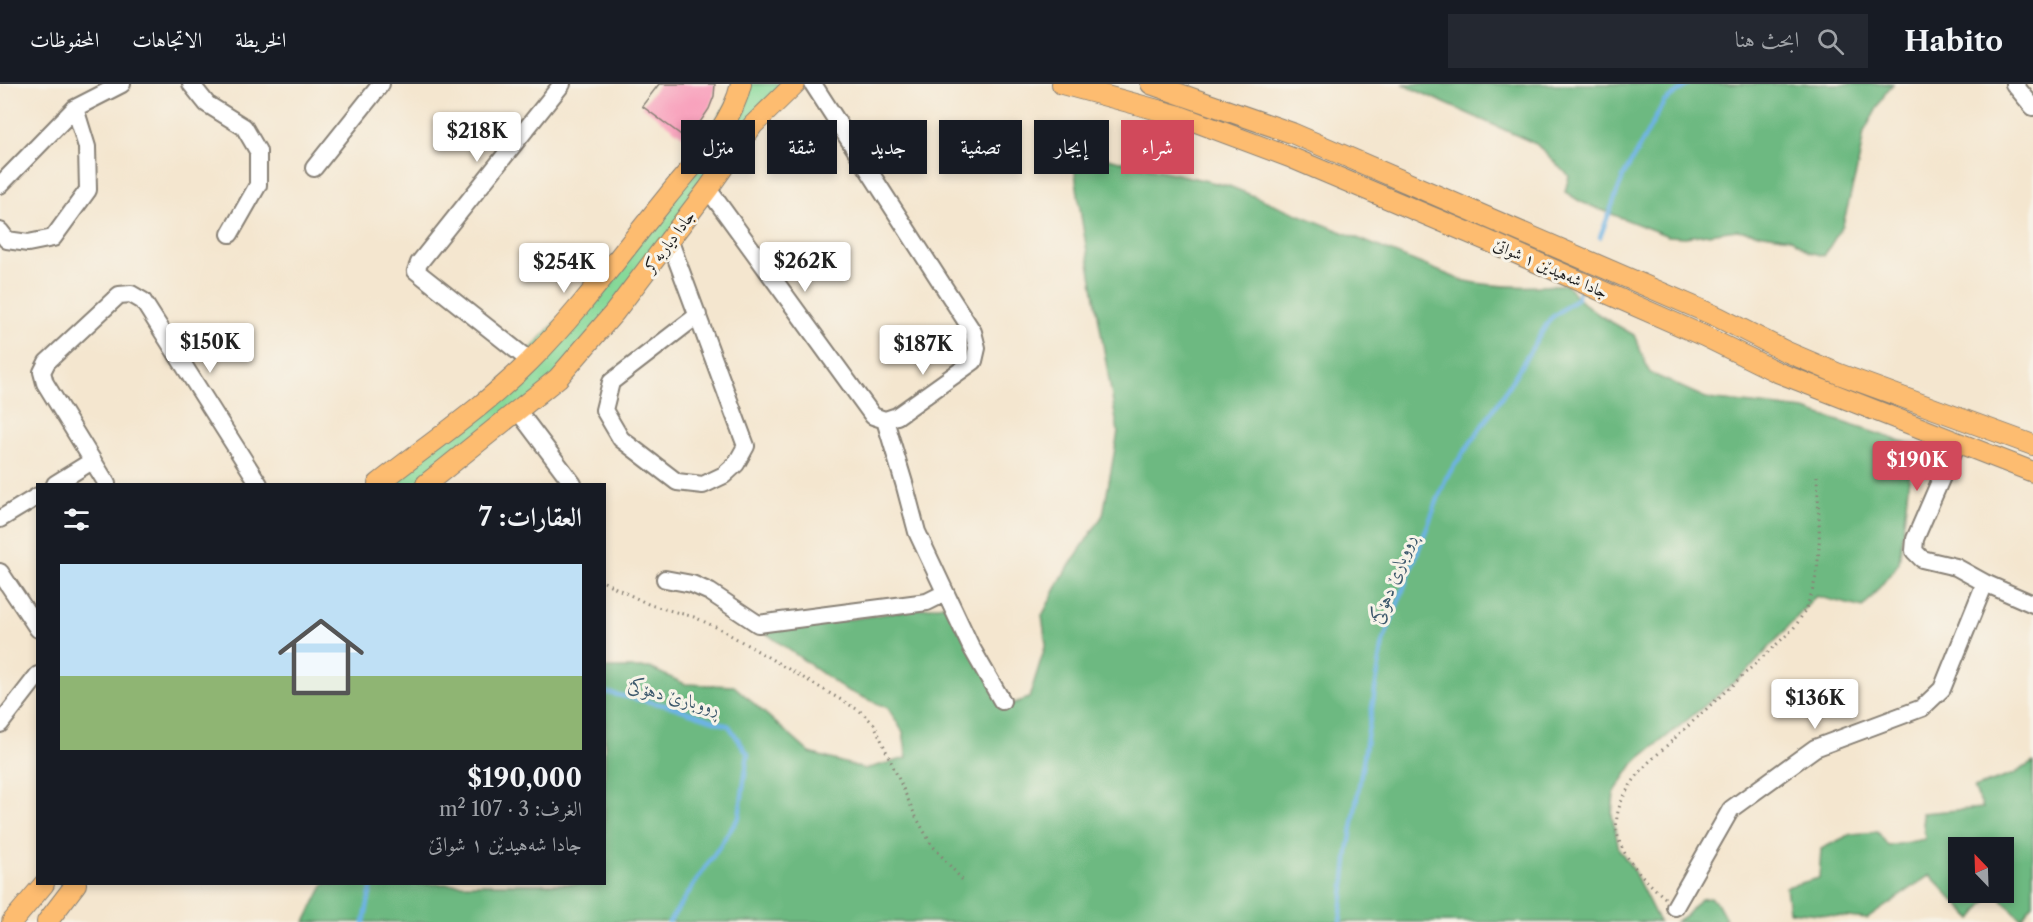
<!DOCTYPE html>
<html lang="ar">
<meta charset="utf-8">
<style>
:root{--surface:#171b24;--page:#242831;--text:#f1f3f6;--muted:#9ea1a6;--line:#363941;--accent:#d1495b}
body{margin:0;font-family:"Libre Caslon Text",Amiri,serif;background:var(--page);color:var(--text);direction:rtl;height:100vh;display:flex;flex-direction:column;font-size:22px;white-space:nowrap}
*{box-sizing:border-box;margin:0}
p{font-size:20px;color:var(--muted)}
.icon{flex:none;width:33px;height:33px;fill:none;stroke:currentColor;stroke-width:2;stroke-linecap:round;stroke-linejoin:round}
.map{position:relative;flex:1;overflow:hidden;direction:ltr}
.details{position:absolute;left:36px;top:399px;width:570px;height:402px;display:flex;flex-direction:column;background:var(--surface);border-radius:0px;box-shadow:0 3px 9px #0003;direction:rtl}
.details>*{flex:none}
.banner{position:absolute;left:624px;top:36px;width:570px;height:54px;direction:rtl;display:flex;gap:12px}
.needle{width:39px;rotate:337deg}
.controls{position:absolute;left:1948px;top:753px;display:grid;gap:12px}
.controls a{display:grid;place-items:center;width:66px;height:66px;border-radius:0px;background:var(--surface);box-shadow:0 3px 9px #0003;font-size:30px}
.price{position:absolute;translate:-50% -51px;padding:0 14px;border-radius:6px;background:#fff;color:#222;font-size:20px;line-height:39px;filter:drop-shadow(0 2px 3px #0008)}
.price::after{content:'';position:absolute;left:50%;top:36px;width:18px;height:14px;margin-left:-9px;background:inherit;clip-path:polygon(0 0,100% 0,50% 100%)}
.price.on{background:var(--accent);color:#fff}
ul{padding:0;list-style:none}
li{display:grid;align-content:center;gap:12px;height:318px;padding:0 24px}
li+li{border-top:2px solid var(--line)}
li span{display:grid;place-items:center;height:186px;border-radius:0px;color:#555}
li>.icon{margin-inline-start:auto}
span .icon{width:108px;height:108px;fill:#fffc;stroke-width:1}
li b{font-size:26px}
h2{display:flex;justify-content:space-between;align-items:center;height:72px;padding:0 24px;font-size:26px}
.chip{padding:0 21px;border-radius:0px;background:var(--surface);box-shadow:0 3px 9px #0003;font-size:21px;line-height:54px}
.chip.on{background:var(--accent);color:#fff}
header{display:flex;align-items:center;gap:36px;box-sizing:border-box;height:84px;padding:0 30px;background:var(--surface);border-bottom:2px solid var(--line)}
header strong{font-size:28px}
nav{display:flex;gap:33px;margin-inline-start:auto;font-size:21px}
.search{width:420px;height:54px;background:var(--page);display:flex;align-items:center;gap:15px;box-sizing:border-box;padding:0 21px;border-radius:0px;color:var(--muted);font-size:22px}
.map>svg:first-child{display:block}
.green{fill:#87d999;stroke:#527a5a;stroke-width:1.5}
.forest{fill:#6db981;stroke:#446a4e;stroke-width:1.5}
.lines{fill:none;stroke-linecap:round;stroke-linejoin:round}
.stream{stroke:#6db3e4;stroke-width:4.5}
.building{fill:#f8a0bc}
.minor-casing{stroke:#888176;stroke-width:20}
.major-casing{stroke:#888176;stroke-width:22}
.path{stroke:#888176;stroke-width:3;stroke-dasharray:1.5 4.5;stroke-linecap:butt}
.minor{stroke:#fff;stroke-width:16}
.major{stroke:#fdbc6f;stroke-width:20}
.labels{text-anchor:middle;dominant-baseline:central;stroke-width:6;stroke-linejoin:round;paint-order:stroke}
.street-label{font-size:16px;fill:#1c1c1c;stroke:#f7f3e8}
.water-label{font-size:18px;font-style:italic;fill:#3c586c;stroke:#f7f3e8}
</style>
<header>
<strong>Habito</strong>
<div class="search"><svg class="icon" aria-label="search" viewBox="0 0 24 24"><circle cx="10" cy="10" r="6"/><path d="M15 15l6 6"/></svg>ابحث هنا</div>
<nav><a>الخريطة</a><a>الاتجاهات</a><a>المحفوظات</a></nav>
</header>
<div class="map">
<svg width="2033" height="838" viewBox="0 0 2033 838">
<rect width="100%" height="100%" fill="#f7f3e8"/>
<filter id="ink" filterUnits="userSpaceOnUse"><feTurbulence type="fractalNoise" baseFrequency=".0167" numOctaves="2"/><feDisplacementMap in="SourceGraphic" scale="12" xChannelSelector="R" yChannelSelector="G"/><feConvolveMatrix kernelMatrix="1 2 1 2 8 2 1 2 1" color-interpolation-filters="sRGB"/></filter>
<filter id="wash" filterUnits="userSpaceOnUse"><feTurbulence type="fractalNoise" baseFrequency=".008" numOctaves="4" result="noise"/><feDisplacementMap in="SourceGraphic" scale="24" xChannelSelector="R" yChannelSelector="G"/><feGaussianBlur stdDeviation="1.35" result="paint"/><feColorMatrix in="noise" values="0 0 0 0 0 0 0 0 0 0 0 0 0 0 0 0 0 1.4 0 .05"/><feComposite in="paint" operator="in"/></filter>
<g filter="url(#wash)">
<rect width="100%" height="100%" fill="#f4e6cf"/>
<path class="green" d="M741,0H795L558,294L426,400H378L475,326L641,145Z"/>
<path class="forest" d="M1402,0H1893L1886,8L1864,48L1859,77L1843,141L1824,172L1809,168L1790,154L1737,146L1685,153L1668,152L1581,118L1565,108L1569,92L1536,60Z
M1072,66L1229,102L1461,196C1496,204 1531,204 1567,200L1577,214L1601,232L1634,251L1650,289L1708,315L1805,326L1913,361L1899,479L1863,524L1816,512L1749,586L1634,679L1614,709L1612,731L1619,765L1632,784L1659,838H305L324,800H604L605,584H650L685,600L734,602L810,669L865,685L907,674L903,648L888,624L846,606L764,548L944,521L1006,622L1029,614L1046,560L1042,532L1062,493L1103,431L1118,348L1081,132Z
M2033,678V820L2021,835L1996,809L2004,808V764H1959V808L1993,809L1972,835L1930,791L1867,835L1789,827L1786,803L1819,794L1821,765L1851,750L1878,748L1888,762L1925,755L1922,729L1983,724L1974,704L2014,690Z
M1710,814L1718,820L1726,835L1721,838H1675L1686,831L1700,815Z"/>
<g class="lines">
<path class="stream" d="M1600,153L1623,93L1664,18L1689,0
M604,608L673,623L729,642L748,670L739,733L669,838
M364,838L372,800
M1340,838L1348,768L1383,558L1446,394L1500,316L1550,235L1577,214L1579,207"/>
</g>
<g id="blocks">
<path class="building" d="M659,0H715L714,12L709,25L688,56L642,22Z"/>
</g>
</g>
<g filter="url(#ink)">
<use href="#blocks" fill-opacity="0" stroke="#888176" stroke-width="1.5"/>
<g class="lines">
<g class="minor-casing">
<path id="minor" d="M191,0L207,20L244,43L258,67V101L230,150
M2014,0L2033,23
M314,84L381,0
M0,101L75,24L122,0
M708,105L873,332L885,336L897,332L974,277L977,264L973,248L813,0
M0,147L7,156L28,159L53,154L88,106L87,63L75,24
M669,155L746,362L736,380L724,391L703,401L677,398L621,355L604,326L611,298L698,231
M530,277L416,187L419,179L562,0
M518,327L573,400
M885,336L904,399L917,448L971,563L1002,617
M1957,358L1915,455L1914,467L1922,475L1956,483L1985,499L2033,520
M55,400L92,377
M107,400L45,299L42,288L47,278L119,211L131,210L143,217L259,400
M0,435L38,412
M0,488L38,545
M665,495L692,500L710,508L758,540L927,518L945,509
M0,640L38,591
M1675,823L1731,725L1815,664L1922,624L1942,605L1985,499"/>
</g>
<g class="major-casing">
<path id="major" d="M1062,0L1180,32L1292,74L1486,156L1704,252L1777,288L2033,388
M1151,0L1292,49L1718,233L1785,267L1839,290L2033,361
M378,400C429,360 484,323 530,277C579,228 623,167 667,113C694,79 731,44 741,0
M426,400L558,294L614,229L708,105L753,41L795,0
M12,838L44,800
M47,838L76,800"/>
</g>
<path class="path" d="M604,498L650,521L694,533L720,545L860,627L874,640L915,731L931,760L965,799
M1665,814C1611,766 1597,734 1649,678L1793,545C1827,501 1819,444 1817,392"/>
<use href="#minor" class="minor"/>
<use href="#major" class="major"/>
</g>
</g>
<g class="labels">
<g class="street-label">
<text transform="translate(669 157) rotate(-53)">جادا دیاربه‌كر</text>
<text transform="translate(1551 184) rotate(24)">جادا شەهیدێن ١ شواتێ</text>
</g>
<g class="water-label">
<text transform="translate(1393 495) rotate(-69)">ڕووبارێ دهۆكێ</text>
<text transform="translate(674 613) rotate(15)">ڕووبارێ دهۆكێ</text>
</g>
</g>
</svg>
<div class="controls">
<a><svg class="needle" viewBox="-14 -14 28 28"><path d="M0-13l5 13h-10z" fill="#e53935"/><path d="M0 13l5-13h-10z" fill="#9ea1a6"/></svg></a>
</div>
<b class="price" style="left:477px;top:79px">$218K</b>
<b class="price" style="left:805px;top:209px">$262K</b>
<b class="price" style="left:564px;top:210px">$254K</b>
<b class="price" style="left:210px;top:290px">$150K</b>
<b class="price" style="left:923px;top:292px">$187K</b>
<b class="price on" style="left:1917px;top:408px">$190K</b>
<b class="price" style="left:1815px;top:646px">$136K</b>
<div class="banner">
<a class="chip on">شراء</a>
<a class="chip">إيجار</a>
<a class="chip">تصفية</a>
<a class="chip">جديد</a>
<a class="chip">شقة</a>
<a class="chip">منزل</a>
</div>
<section class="details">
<h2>العقارات: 7<svg class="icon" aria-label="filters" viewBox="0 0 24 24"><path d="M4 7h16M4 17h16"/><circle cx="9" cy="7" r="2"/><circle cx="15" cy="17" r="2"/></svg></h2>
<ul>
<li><span style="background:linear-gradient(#bfe0f5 60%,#8fb573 0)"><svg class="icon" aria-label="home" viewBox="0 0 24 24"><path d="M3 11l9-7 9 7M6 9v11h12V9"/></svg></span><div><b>$190,000</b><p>الغرف: 3 · 107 m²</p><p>جادا شەهیدێن ١ شواتێ</p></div></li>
</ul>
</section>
</div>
